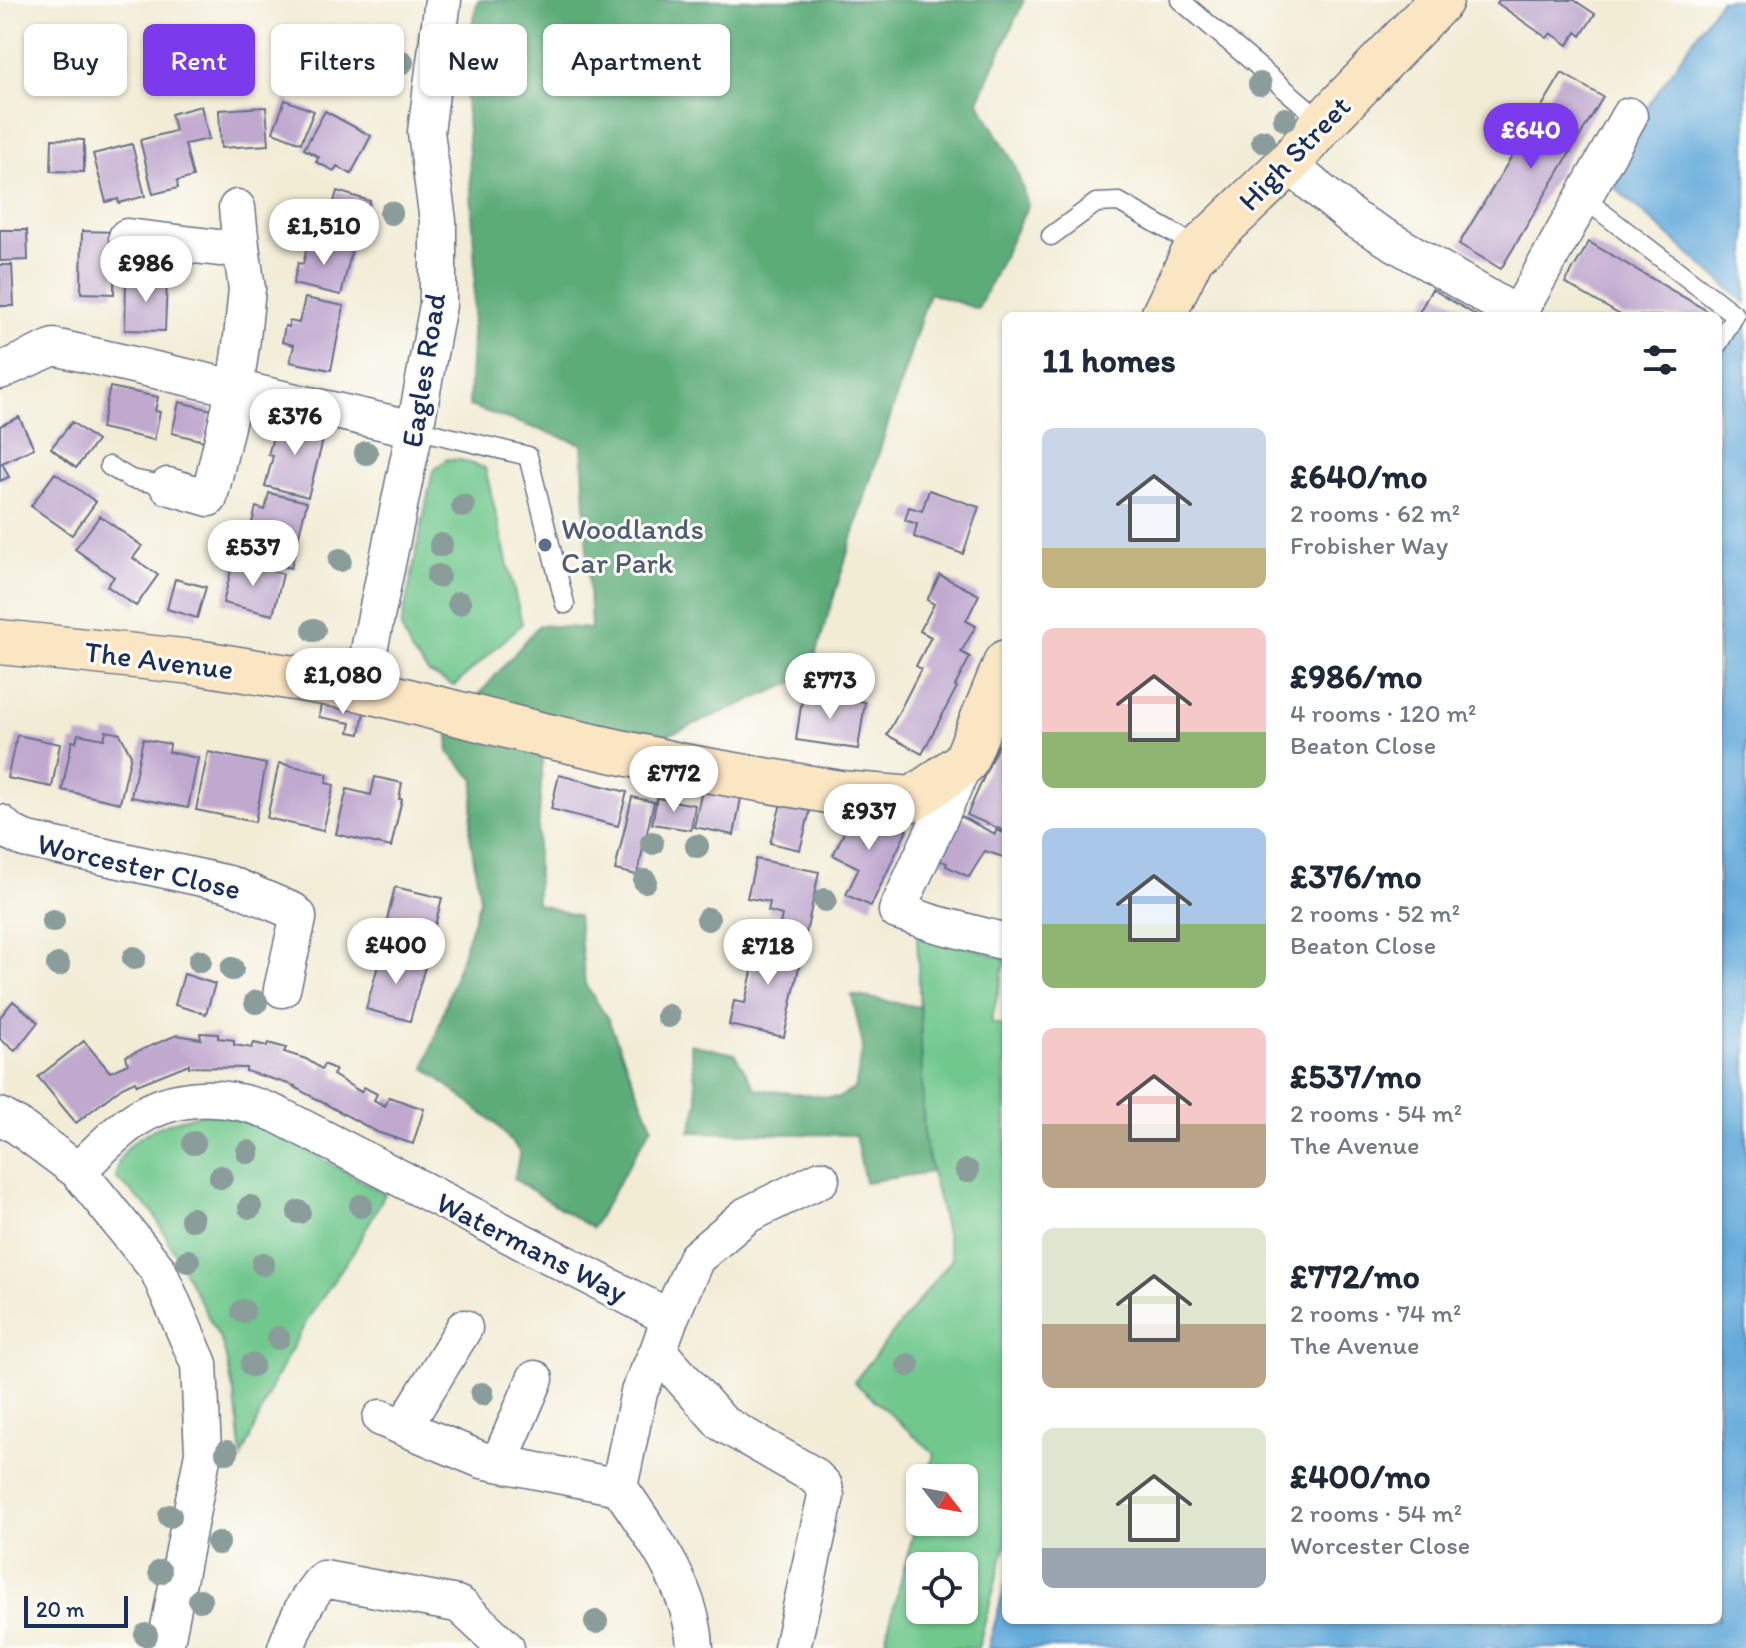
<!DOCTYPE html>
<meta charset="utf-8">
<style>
:root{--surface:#fff;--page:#f2f2f3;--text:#1f2937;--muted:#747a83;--accent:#7c3aed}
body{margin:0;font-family:Itim,sans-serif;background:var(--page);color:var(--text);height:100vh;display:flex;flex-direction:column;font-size:30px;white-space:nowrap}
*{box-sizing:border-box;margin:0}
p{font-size:26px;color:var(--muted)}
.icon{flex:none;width:44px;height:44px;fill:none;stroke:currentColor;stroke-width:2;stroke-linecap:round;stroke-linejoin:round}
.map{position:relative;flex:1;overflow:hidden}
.drawer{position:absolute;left:1002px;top:312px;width:720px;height:1312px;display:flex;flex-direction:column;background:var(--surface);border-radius:12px;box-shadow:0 2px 6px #0004}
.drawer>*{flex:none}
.hud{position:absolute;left:24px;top:24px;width:760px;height:72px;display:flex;gap:16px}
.needle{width:52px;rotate:121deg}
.buttons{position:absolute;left:906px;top:1464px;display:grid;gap:16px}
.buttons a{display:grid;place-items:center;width:72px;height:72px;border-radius:12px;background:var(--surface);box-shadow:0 2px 6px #0004;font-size:40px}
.scale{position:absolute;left:24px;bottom:20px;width:104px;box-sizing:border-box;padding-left:8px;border:4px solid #1b2f5e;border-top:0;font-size:22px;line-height:28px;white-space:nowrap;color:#1b2f5e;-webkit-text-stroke:6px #fdfcf7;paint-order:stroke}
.price{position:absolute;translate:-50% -68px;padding:0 18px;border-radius:28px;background:#fff;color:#222;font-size:26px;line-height:52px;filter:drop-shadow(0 2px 4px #0008)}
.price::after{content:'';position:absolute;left:50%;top:48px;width:24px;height:18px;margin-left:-12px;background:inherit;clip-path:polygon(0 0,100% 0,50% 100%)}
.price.active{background:var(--accent);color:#fff}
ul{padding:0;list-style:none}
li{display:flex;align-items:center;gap:24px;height:200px;padding:0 40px}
li span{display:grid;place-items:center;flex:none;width:224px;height:160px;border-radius:12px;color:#555}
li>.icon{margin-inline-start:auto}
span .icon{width:96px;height:96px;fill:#fffc;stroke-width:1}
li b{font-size:34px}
h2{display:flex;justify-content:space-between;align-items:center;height:96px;padding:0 40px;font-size:34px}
.chip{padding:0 28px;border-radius:12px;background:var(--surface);box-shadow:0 2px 6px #0004;font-size:28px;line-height:72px}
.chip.active{background:var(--accent);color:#fff}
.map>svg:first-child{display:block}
.green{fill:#70c88d;stroke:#467c76;stroke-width:2;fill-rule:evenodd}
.forest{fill:#5cac78;stroke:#3c6e6b;stroke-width:2}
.water{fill:#65abdb;stroke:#406d9c;stroke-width:2}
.building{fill:#c0a8cf}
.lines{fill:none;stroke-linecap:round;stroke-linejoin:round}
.service-casing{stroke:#667188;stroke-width:21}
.minor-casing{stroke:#667188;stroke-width:39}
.secondary-casing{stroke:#667188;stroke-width:47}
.service{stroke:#fff;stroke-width:18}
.minor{stroke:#fff;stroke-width:36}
.secondary{stroke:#fbe6c4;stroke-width:44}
.tree{fill:#8a9d9b}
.service-dot{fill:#5c6f8a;stroke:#fdfcf7;stroke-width:3}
.labels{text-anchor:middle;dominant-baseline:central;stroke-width:6;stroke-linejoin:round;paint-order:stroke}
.street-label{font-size:30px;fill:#1b2f5e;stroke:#fdfcf7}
.service-label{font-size:30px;fill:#4e5e75;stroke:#fdfcf7;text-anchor:start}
</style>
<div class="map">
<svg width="1746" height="1648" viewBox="0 0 1746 1648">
<rect width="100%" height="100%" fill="#fdfcf7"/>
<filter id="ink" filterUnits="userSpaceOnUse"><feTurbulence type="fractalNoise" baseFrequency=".0125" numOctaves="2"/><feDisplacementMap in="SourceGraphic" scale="16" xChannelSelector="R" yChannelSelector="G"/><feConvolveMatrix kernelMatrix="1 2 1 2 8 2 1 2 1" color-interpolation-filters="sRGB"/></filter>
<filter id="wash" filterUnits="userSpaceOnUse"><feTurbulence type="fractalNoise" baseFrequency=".006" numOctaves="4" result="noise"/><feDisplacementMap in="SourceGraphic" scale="32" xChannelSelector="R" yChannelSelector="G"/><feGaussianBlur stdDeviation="1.8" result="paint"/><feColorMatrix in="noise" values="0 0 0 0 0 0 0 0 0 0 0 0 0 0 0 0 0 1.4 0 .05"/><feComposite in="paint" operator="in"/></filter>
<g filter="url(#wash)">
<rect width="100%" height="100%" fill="#f2ecd5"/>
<path class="green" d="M447,459L461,460L485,468L522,624L454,686L429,673L412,653L401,628L433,471Z
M917,931L1006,959L991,1022L1006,1027V1543L978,1648H883L920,1508V1522H964V1478H928L934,1453L854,1382L952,1259L924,1139ZM920,1566H964V1610H920Z
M209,1112L259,1123L385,1194L355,1249L309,1317L273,1383L242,1458L235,1398L223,1345L153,1212L116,1178C117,1172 117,1164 120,1159C135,1129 179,1119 209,1112Z"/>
<path class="forest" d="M478,0H1024L978,101L1014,163L1028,205L978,309L929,293L809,676L678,731L646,741L478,696L539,625L591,629L582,444L469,406L475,266L466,96L471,29Z
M451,717L543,755L537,847V904L578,916L585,984L608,1019L652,1126L592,1228L514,1179L520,1152L497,1125L425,1068L480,900L470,834L475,780L448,752Z
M852,995L920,1007L924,1139L932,1172L865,1182L855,1135L690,1132L698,1102L690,1044L735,1054L756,1089L838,1098L855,1088L863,1047Z"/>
<path class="water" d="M1720,0H1746V304L1606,180L1642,115Z
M1746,312V1648H988L1006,1582V1620H1718V360Z"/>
<g id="blocks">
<path class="building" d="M1499,0H1574L1595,14L1581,36L1576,32L1568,45L1551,33L1547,38L1497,3Z
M1562,73L1603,97L1501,269L1459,244Z
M285,100L314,111L301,143L273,132Z
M201,106L209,139L185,144L193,177L177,181L178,188L153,194L140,140L175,131L171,114Z
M266,107L269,145L221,148L219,110Z
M325,111L371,136L351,174L337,166L334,171L316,162L319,157L304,149Z
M52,139L84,140V172L51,171Z
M132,144L145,196L119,203L118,199L106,202L93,154Z
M337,191L370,201L361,233L328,224Z
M0,230H27L28,260L0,261Z
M82,231L115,232L114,294L81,293Z
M309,239L352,249L341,295L293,284L298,263L303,264Z
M1589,242L1709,312L1707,316H1622L1565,283Z
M0,265H12L14,306H0Z
M126,278L167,279L165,331L125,330Z
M1432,289L1477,316H1417Z
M305,298L344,306L331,370L290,362L294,345L282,342L285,326L289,327V321L299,323Z
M110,387L158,397L155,411L160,412L154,440L101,428Z
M179,402L212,410L204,441L172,433Z
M19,417L34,448L2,463L9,477L0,481V426Z
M286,418L326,429L308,497L265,486L273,456L268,455L274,434L281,436Z
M72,422L97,441L76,468L51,448Z
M55,473L96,502L72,535L31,506Z
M929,490L979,507L963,554L914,537L917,524L905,520L909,507L922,511Z
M269,493L307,502L291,568L248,557L252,541L257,542L260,529L251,527L256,507L265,510Z
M100,516L142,546L133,558L158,575L136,606L107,586L114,577L75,549Z
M233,562L283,574L273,615L223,603Z
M940,575L979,595L966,621L976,626L961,652L970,657L955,686L957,687L922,754L887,735L921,669L916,666L931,637L920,631L934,604L927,600Z
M175,579L206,587L197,618L167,609Z
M803,692L865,702L858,749L796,740Z
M321,703L364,712L360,734L349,732L351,723L319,717Z
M106,731L120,734L131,755L120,803L62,790L72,741L76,742L78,734L104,739Z
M17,735L60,744L52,787L7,778Z
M143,739L170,744L169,752L198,758L188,808L131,797Z
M998,745L1006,749V828L1004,831L967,815Z
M208,752L266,764L255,822L196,810Z
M279,763L328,774L326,783L334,785L323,831L267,818Z
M559,775L627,792L618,826L551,809Z
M375,777L402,783L399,799H402L391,847L336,834L347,789L371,795Z
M703,785L742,793L734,835L694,827Z
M632,797L654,802L637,875L615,870Z
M657,798L695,805L691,830L652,824Z
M781,804L810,811L800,850L770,843Z
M857,806L907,830L871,906L846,895L859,868L833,855Z
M958,815L995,834L996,830L1006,834V858L985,851L969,877L946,866L947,863L936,859Z
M756,859L819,872L805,938L778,933L782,915L768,911L770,902L747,898Z
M395,887L442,898L428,952L382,940Z
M744,936L803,948L784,1037L729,1025L734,1001L745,1003L755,958L740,955Z
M382,951L426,963L410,1021L366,1009Z
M184,974L215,984L206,1014L175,1005Z
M13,1001L38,1022L15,1051L0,1039V1017Z
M200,1033L218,1034V1038L234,1040V1045L252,1048L254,1043L267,1046L268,1043L286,1048L284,1052L306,1059L322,1069L324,1064L336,1070L333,1075L361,1092L364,1087L377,1094L374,1100L385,1106L389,1097L424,1109L413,1144L377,1132L294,1087L295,1086L246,1071V1068L189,1067V1064L137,1085L135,1081L122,1087L76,1123L38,1077L84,1041L110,1072L128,1064L126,1056L177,1035L201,1039Z"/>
</g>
</g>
<g filter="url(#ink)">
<use href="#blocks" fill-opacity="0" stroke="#667188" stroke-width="2"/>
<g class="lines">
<g class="service-casing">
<path id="service" d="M1180,0L1307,108L1321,125
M1582,197L1735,315L1718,344
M1051,236L1096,203L1119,202L1200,248
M415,429L528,456L565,604
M109,466L131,479L168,486"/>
</g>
<g class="minor-casing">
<path id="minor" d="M1288,164L1354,219L1518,315
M237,208L241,246
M127,237L219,248L241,246L247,289L242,338L235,388L209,498L168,486
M1517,316L1629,116
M0,371L54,347L415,429
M361,689L415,429L438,305V221L426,132L443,0
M965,762L897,911L936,924L1006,942
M0,823L10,832L24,839L229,884L293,911L298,916V919L282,989
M0,1116L19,1127L78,1171L158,1270L199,1364L203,1453L165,1648
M78,1171C94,1155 110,1138 129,1124C173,1091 230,1093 278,1115L670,1318
M658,1351L722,1423L813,1475L824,1486L826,1496L792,1648
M381,1418L482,1460L619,1487
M404,1427L464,1328
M499,1463L535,1379
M286,1648C293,1627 308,1594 324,1579L457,1604L461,1606L506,1648
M695,1648C693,1590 651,1533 619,1487L639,1392L658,1351L670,1318L696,1258L747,1215L821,1179"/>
</g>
<g class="secondary-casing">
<path id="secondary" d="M1163,316L1192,256L1288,164L1321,125L1441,0
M0,642L202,663L361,689L543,735L683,766L840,793L913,799L965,762L1006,662"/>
</g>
<use href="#service" class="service"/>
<use href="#minor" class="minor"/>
<use href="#secondary" class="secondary"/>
</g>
<g class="tree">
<circle cx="402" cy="62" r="12"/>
<circle cx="1260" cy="84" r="12"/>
<circle cx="1285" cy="119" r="12"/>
<circle cx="1263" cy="141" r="12"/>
<circle cx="391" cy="213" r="12"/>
<circle cx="366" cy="453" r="12"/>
<circle cx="463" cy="506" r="12"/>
<circle cx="441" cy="545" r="12"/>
<circle cx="340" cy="560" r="12"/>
<circle cx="438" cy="576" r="12"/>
<circle cx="459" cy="603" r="12"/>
<circle cx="314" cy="630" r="12"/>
<circle cx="652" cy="843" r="12"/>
<circle cx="697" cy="846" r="12"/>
<circle cx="645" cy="881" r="12"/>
<circle cx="825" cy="900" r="12"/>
<circle cx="708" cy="919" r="12"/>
<circle cx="53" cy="921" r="12"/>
<circle cx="134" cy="958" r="12"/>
<circle cx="200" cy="961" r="12"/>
<circle cx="58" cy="965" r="12"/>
<circle cx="232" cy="969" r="12"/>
<circle cx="256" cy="1002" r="12"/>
<circle cx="668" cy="1016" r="12"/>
<circle cx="194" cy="1143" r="12"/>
<circle cx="248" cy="1152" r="12"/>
<circle cx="967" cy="1171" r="12"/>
<circle cx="221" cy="1177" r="12"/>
<circle cx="361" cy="1206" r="12"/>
<circle cx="250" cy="1207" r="12"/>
<circle cx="299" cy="1212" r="12"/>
<circle cx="192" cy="1219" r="12"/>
<circle cx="188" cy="1261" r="12"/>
<circle cx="263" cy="1264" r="12"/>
<circle cx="243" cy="1311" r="12"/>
<circle cx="278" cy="1338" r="12"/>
<circle cx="252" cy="1365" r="12"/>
<circle cx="908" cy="1365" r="12"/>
<circle cx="482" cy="1394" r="12"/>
<circle cx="227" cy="1452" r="12"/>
<circle cx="170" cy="1516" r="12"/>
<circle cx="218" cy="1543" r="12"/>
<circle cx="160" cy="1572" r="12"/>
<circle cx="200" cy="1600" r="12"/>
<circle cx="596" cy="1622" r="12"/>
<circle cx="146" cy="1635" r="12"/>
</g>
</g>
<circle class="service-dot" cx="545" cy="545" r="8"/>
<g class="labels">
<g class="street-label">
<text transform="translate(1294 153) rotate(-46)">High Street</text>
<text transform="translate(423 370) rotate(-81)">Eagles Road</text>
<text transform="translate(159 660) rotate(7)">The Avenue</text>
<text transform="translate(139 866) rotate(13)">Worcester Close</text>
<text transform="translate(532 1247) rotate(27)">Watermans Way</text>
</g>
<g class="service-label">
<text x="561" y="528">Woodlands<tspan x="561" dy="34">Car Park</tspan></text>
</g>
</g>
</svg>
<div class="buttons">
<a><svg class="needle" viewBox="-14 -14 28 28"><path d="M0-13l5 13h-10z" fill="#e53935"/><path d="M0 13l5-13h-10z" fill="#747a83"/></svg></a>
<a><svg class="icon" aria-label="locate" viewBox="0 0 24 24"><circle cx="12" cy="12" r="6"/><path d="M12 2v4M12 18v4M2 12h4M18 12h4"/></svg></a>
</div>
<div class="scale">20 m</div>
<b class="price active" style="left:1531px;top:171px">£640</b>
<b class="price" style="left:324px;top:267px">£1,510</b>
<b class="price" style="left:146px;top:304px">£986</b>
<b class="price" style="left:295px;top:457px">£376</b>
<b class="price" style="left:253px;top:588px">£537</b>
<b class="price" style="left:343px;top:716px">£1,080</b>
<b class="price" style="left:830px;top:721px">£773</b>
<b class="price" style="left:674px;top:814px">£772</b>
<b class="price" style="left:869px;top:852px">£937</b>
<b class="price" style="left:396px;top:986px">£400</b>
<b class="price" style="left:768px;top:987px">£718</b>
<div class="hud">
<a class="chip">Buy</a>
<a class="chip active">Rent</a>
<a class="chip">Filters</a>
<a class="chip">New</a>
<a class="chip">Apartment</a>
</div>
<section class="drawer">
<h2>11 homes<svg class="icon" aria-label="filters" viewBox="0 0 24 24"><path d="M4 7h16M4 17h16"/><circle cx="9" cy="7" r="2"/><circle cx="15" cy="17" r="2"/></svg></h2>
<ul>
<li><span style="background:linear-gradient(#c9d6e8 75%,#c2b280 0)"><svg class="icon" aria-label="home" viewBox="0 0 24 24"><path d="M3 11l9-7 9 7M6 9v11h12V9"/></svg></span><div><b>£640/mo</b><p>2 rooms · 62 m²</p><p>Frobisher Way</p></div></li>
<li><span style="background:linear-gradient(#f6c9c9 65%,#8fb573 0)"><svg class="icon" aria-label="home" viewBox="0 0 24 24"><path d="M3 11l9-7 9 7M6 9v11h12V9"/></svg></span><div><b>£986/mo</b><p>4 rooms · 120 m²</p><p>Beaton Close</p></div></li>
<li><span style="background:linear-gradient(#a9c7e8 60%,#8fb573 0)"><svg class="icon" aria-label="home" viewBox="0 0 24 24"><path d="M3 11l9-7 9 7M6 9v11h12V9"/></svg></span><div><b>£376/mo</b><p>2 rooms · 52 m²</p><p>Beaton Close</p></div></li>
<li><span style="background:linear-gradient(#f6c9c9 60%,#b9a48a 0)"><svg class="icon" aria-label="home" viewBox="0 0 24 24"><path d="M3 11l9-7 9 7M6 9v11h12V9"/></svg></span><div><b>£537/mo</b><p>2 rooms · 54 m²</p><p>The Avenue</p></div></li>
<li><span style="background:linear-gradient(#dfe7d0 60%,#b9a48a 0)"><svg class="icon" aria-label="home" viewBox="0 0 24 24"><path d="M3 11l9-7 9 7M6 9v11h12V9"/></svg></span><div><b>£772/mo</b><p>2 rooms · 74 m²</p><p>The Avenue</p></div></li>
<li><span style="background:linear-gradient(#dfe7d0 75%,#9aa5b1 0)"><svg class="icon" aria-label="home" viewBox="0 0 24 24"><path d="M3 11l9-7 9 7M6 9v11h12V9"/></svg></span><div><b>£400/mo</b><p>2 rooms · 54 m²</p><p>Worcester Close</p></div></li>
</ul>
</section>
</div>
